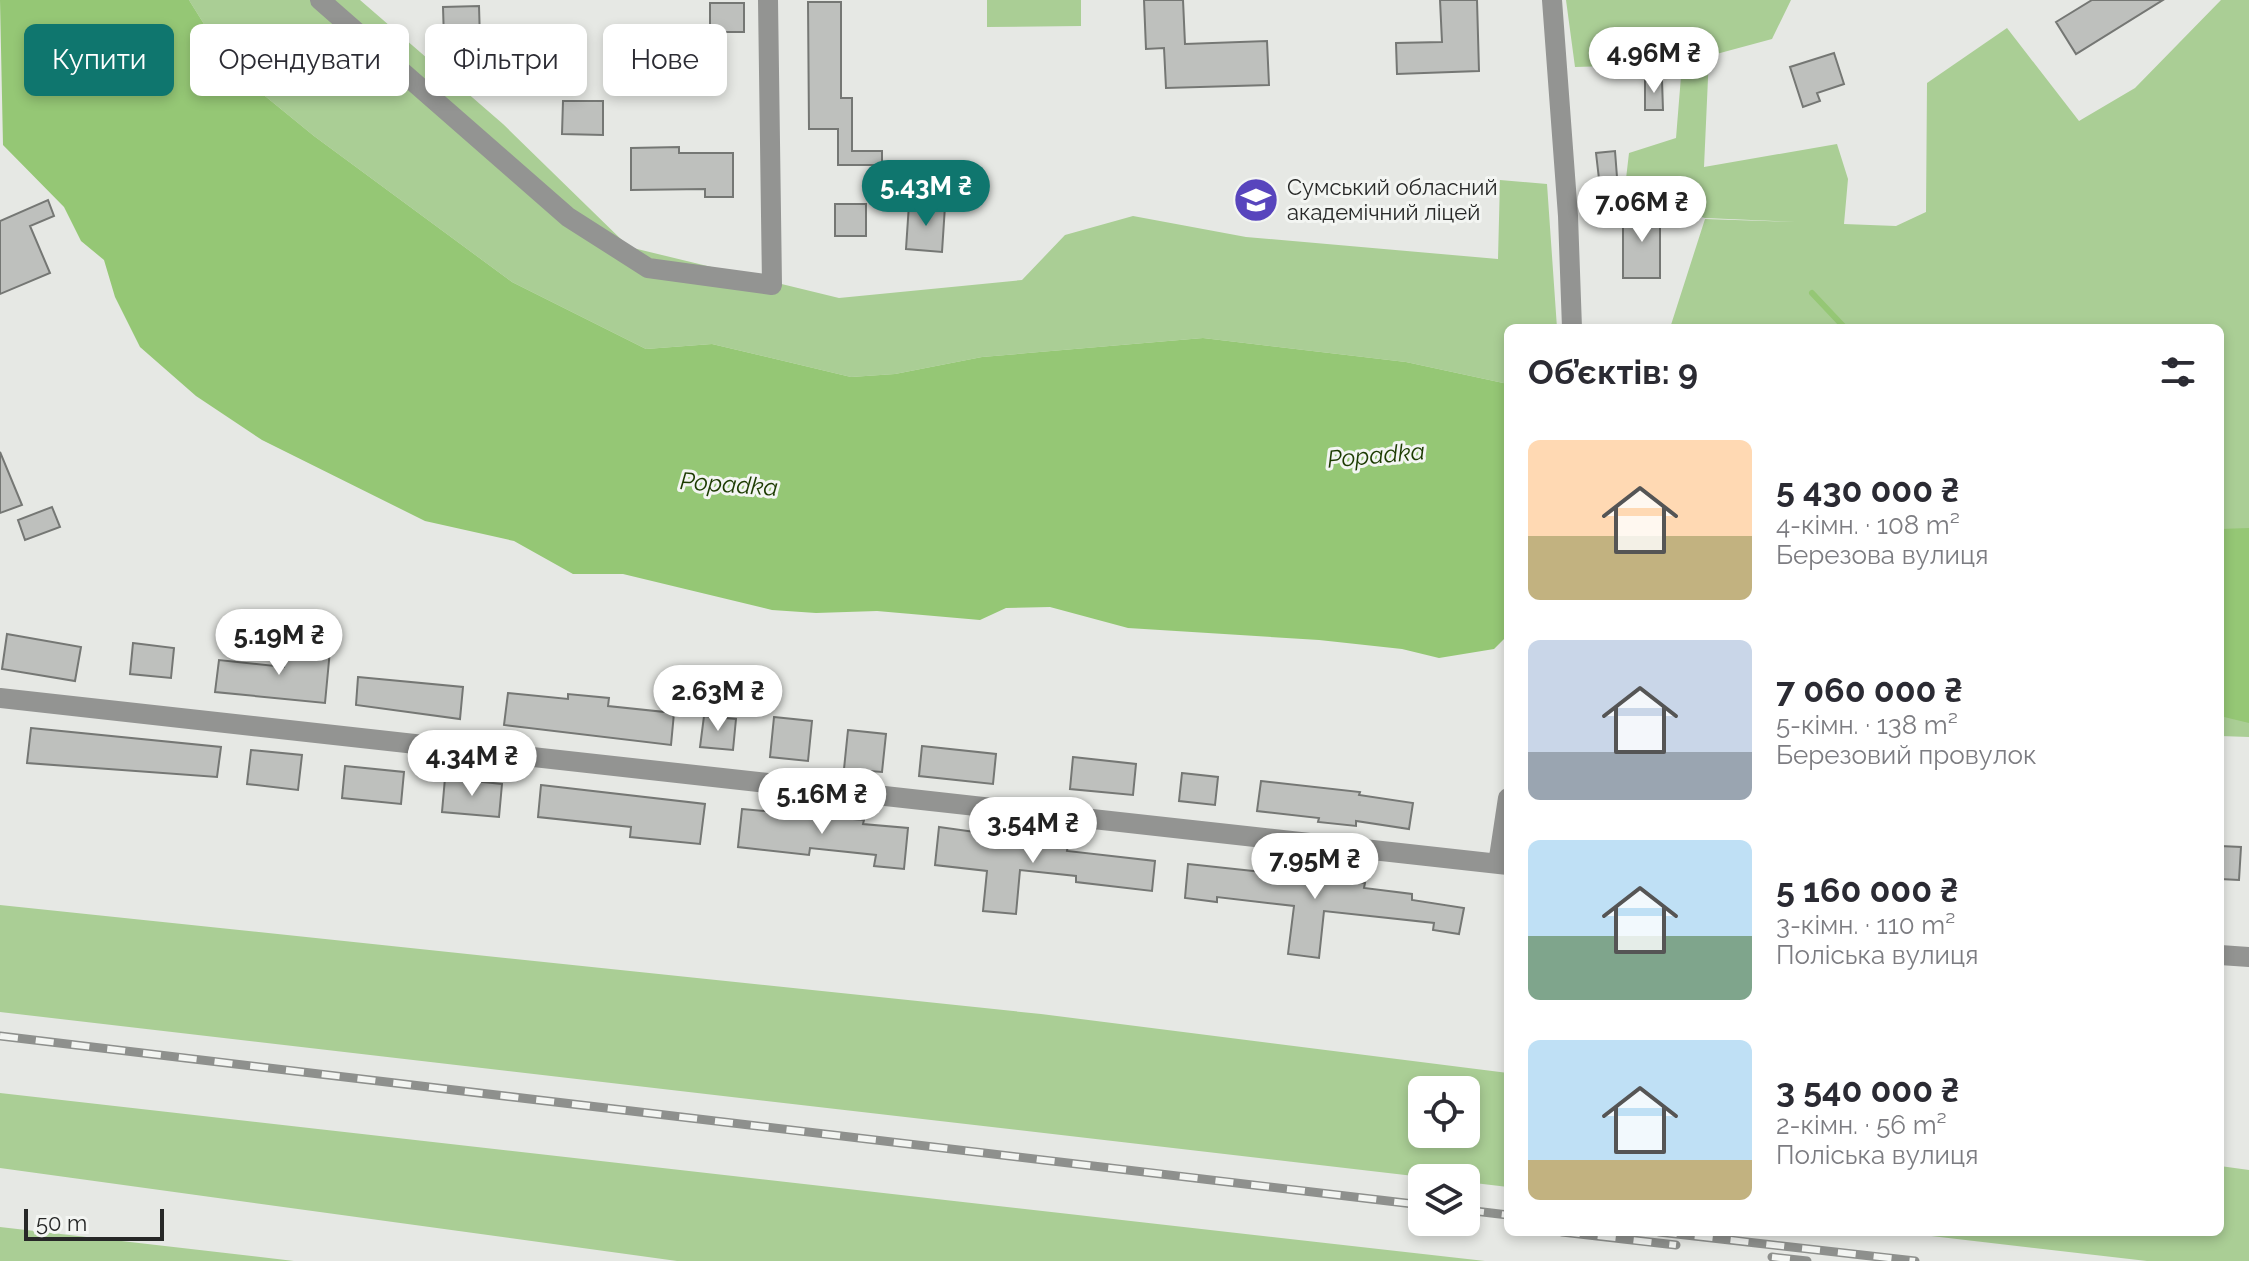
<!DOCTYPE html>
<html lang="uk">
<meta charset="utf-8">
<style>
:root{--surface:#fff;--page:#f7f7f7;--text:#2b2b33;--muted:#7c7c81;--accent:#0f766e}
body{margin:0;font-family:Raleway,sans-serif;background:var(--page);color:var(--text);height:100vh;display:flex;flex-direction:column;font-size:30px;white-space:nowrap}
*{box-sizing:border-box;margin:0}
p{font-size:26px;color:var(--muted)}
.icon{flex:none;width:44px;height:44px;fill:none;stroke:currentColor;stroke-width:2;stroke-linecap:round;stroke-linejoin:round}
.map{position:relative;flex:1;overflow:hidden}
.details{position:absolute;left:1504px;top:324px;width:720px;height:912px;display:flex;flex-direction:column;background:var(--surface);border-radius:12px;box-shadow:0 4px 12px #0003}
.details>*{flex:none}
.hud{position:absolute;left:24px;top:24px;width:760px;height:72px;display:flex;gap:16px}
.buttons{position:absolute;left:1408px;top:1076px;display:grid;gap:16px}
.buttons a{display:grid;place-items:center;width:72px;height:72px;border-radius:12px;background:var(--surface);box-shadow:0 4px 12px #0003;font-size:40px}
.scale{position:absolute;left:24px;bottom:20px;width:140px;box-sizing:border-box;padding-left:8px;border:4px solid #272827;border-top:0;font-size:22px;line-height:28px;white-space:nowrap;color:#272827;-webkit-text-stroke:6px #f3f5f2;paint-order:stroke}
.price{position:absolute;translate:-50% -68px;padding:0 18px;border-radius:28px;background:#fff;color:#222;font-size:26px;line-height:52px;filter:drop-shadow(0 2px 4px #0008)}
.price::after{content:'';position:absolute;left:50%;top:48px;width:24px;height:18px;margin-left:-12px;background:inherit;clip-path:polygon(0 0,100% 0,50% 100%)}
.price.selected{background:var(--accent);color:#fff}
ul{padding:0;list-style:none}
li{display:flex;align-items:center;gap:24px;height:200px;padding:0 24px}
li span{display:grid;place-items:center;flex:none;width:224px;height:160px;border-radius:12px;color:#555}
li>.icon{margin-inline-start:auto}
span .icon{width:96px;height:96px;fill:#fffc;stroke-width:1}
li b{font-size:34px}
h2{display:flex;justify-content:space-between;align-items:center;height:96px;padding:0 24px;font-size:34px}
.chip{padding:0 28px;border-radius:12px;background:var(--surface);box-shadow:0 4px 12px #0003;font-size:28px;line-height:72px}
.chip.selected{background:var(--accent);color:#fff}
.map>svg:first-child{display:block}
.green{fill:#aace95;fill-rule:evenodd}
.water{fill:#95c775}
.lines{fill:none;stroke-linecap:round;stroke-linejoin:round}
.stream{stroke:#95c775;stroke-width:6}
.building{fill:#bec0bd;stroke:#757774;stroke-width:2}
.minor{stroke:#939492;stroke-width:20}
.rail-casing{stroke:#8e908d;stroke-width:9}
.rail{stroke:#f3f5f2;stroke-width:6;stroke-dasharray:18;stroke-linecap:butt}
.labels{text-anchor:middle;dominant-baseline:central;stroke-width:6;stroke-linejoin:round;paint-order:stroke}
.poi-label{font-size:22px;fill:#272827;stroke:#f3f5f2;text-anchor:start}
.water-label{font-size:24px;font-style:italic;fill:#1c3b00;stroke:#f3f5f2}
</style>
<div class="map">
<svg width="2249" height="1261" viewBox="0 0 2249 1261">
<rect width="100%" height="100%" fill="#e6e8e4"/>
<path class="green" d="M189,0H360L503,124L629,247L839,298L1022,280L1065,235L1133,216L1246,237L1498,259L1500,180L1547,184L1557,328H1508V384L1406,362L1203,338L982,357L895,374L851,377L712,344L646,349L512,282L314,136L232,69Z
M987,0H1081V26L987,27Z
M1566,0H1791L1772,39L1709,56L1704,167L1837,144L1848,179L1844,224L1896,226L1926,212L1927,83L2007,28L2079,121L2135,88L2221,0H2249V737L2220,736V328H1670L1705,219L1797,222L1705,218L1624,196L1629,153L1676,138L1682,64L1575,67Z
M0,905L1041,1014L1508,1073V1187L1466,1182V1178H1431L0,1012ZM1422,1090H1466V1134H1422Z
M0,1093L1485,1261H677L0,1168Z
M2220,1166L2249,1170V1261H2147L1897,1232H2220Z
M0,1227L294,1261H0Z"/>
<path class="water" d="M0,0H189L232,69L314,136L512,282L646,349L712,344L851,377L895,374L982,357L1203,338L1406,362L1508,384V635L1494,649L1439,658L1402,649L1319,640L1128,628L1050,607L1006,608L980,620L877,611L816,613L772,610L623,574H573L514,541L425,521L262,440L196,396L140,347L115,297L104,260L81,241L64,207L3,145Z
M2249,528V723L2220,716V529Z"/>
<g class="lines">
<path class="stream" d="M1812,293L1845,328"/>
</g>
<path class="building" d="M1144,0H1183L1185,44L1267,41L1269,85L1166,88L1164,48L1146,49Z
M1440,0H1477L1479,71L1397,74L1396,43L1442,42Z
M2092,0H2163L2076,54L2056,22Z
M808,2H841V98H852V151H882V165H838V129H809Z
M710,3H744V32H710Z
M479,6L480,40H444L443,7Z
M516,45H545L546,78H517Z
M1834,53L1844,84L1817,93L1820,101L1803,107L1790,67Z
M1662,80L1663,110H1645V81Z
M563,101H603V135L562,134Z
M679,147V153H733V197H705V189L631,190V148Z
M1615,151L1617,177L1599,179L1596,153Z
M48,200L54,216L30,226L50,273L0,294V221Z
M835,204H866V236H835Z
M909,204L945,206L942,252L906,249Z
M1623,210H1660V278H1623Z
M0,452L22,505L0,513Z
M52,507L60,527L25,540L18,520Z
M7,634L81,647L75,681L2,669Z
M133,643L174,648L171,678L130,674Z
M286,645L330,650L325,703L215,692L219,660L284,667Z
M358,677L463,687L460,719L356,705Z
M508,693L568,699V694L609,698L608,706L674,713L671,745L504,725Z
M704,716L736,719L733,750L700,747Z
M774,717L812,721L808,761L770,757Z
M31,728L221,747L217,777L27,763Z
M848,730L886,734L882,772L844,769Z
M922,746L996,754L993,784L919,776Z
M251,750L302,755L298,790L247,784Z
M1073,757L1136,764L1133,795L1070,789Z
M345,766L404,772L401,804L342,798Z
M1182,773L1218,777L1215,805L1179,801Z
M445,778L502,784L499,817L442,812Z
M1261,781L1360,792L1359,795L1413,803L1409,829L1356,821V826L1318,822L1319,818L1257,811Z
M541,785L705,804L700,844L630,837L631,827L538,817Z
M742,809L864,820L863,824L908,828L904,869L874,866L876,855L810,848L809,855L738,847Z
M939,827L1068,845L1067,851L1155,861L1152,891L1076,882V876L1020,870L1016,914L983,911L987,871L935,865Z
M2220,846L2241,847L2239,880L2220,879Z
M1188,864L1365,883L1364,888L1412,894V900L1464,908L1459,934L1433,930L1434,923L1324,911L1319,958L1288,954L1294,906L1217,897V902L1185,898Z"/>
<g class="lines">
<path class="minor" d="M320,0L568,217L648,268L772,285L768,0
M1552,0L1568,216L1572,328
M0,698L1508,865
M1498,864L1508,798
M2220,955L2249,957"/>
<g class="rail-casing">
<path id="rail" d="M0,1036L1422,1205
M1466,1210L1508,1215
M1562,1232L1676,1245
M1659,1232L1915,1261
M1772,1257L1807,1261"/>
</g>
<use href="#rail" class="rail"/>
</g>
<defs>
<g id="school-disc" transform="scale(2.3)"><circle r="9.5" fill="#5845bd" stroke="#f3f5f2"/><path d="M0-5L7-2L0 1L-7-2ZM-4 1L0 2.5L4 1V4Q0 6-4 4Z" fill="#fff"/></g>
</defs>
<g fill-rule="evenodd">
<use href="#school-disc" x="1256" y="200"/>
</g>
<g class="labels">
<g class="poi-label">
<text x="1287" y="187">Сумський обласний<tspan x="1287" dy="25">академічний ліцей</tspan></text>
</g>
<g class="water-label">
<text transform="translate(1376 455) rotate(-5)">Popadka</text>
<text transform="translate(729 484) rotate(4)">Popadka</text>
</g>
</g>
</svg>
<div class="buttons">
<a><svg class="icon" aria-label="locate" viewBox="0 0 24 24"><circle cx="12" cy="12" r="6"/><path d="M12 2v4M12 18v4M2 12h4M18 12h4"/></svg></a>
<a><svg class="icon" aria-label="layers" viewBox="0 0 24 24"><path d="M12 4l9 5-9 5-9-5zM3 14l9 5 9-5"/></svg></a>
</div>
<div class="scale">50 m</div>
<b class="price" style="left:1654px;top:95px">4.96M ₴</b>
<b class="price selected" style="left:926px;top:228px">5.43M ₴</b>
<b class="price" style="left:1642px;top:244px">7.06M ₴</b>
<b class="price" style="left:279px;top:677px">5.19M ₴</b>
<b class="price" style="left:718px;top:733px">2.63M ₴</b>
<b class="price" style="left:472px;top:798px">4.34M ₴</b>
<b class="price" style="left:822px;top:836px">5.16M ₴</b>
<b class="price" style="left:1033px;top:865px">3.54M ₴</b>
<b class="price" style="left:1315px;top:901px">7.95M ₴</b>
<div class="hud">
<a class="chip selected">Купити</a>
<a class="chip">Орендувати</a>
<a class="chip">Фільтри</a>
<a class="chip">Нове</a>
</div>
<section class="details">
<h2>Об’єктів: 9<svg class="icon" aria-label="filters" viewBox="0 0 24 24"><path d="M4 7h16M4 17h16"/><circle cx="9" cy="7" r="2"/><circle cx="15" cy="17" r="2"/></svg></h2>
<ul>
<li><span style="background:linear-gradient(#ffd9b3 60%,#c2b280 0)"><svg class="icon" aria-label="home" viewBox="0 0 24 24"><path d="M3 11l9-7 9 7M6 9v11h12V9"/></svg></span><div><b>5 430 000 ₴</b><p>4-кімн. · 108 m²</p><p>Березова вулиця</p></div></li>
<li><span style="background:linear-gradient(#c9d6e8 70%,#9aa5b1 0)"><svg class="icon" aria-label="home" viewBox="0 0 24 24"><path d="M3 11l9-7 9 7M6 9v11h12V9"/></svg></span><div><b>7 060 000 ₴</b><p>5-кімн. · 138 m²</p><p>Березовий провулок</p></div></li>
<li><span style="background:linear-gradient(#bfe0f5 60%,#7fa58c 0)"><svg class="icon" aria-label="home" viewBox="0 0 24 24"><path d="M3 11l9-7 9 7M6 9v11h12V9"/></svg></span><div><b>5 160 000 ₴</b><p>3-кімн. · 110 m²</p><p>Поліська вулиця</p></div></li>
<li><span style="background:linear-gradient(#bfe0f5 75%,#c2b280 0)"><svg class="icon" aria-label="home" viewBox="0 0 24 24"><path d="M3 11l9-7 9 7M6 9v11h12V9"/></svg></span><div><b>3 540 000 ₴</b><p>2-кімн. · 56 m²</p><p>Поліська вулиця</p></div></li>
</ul>
</section>
</div>
